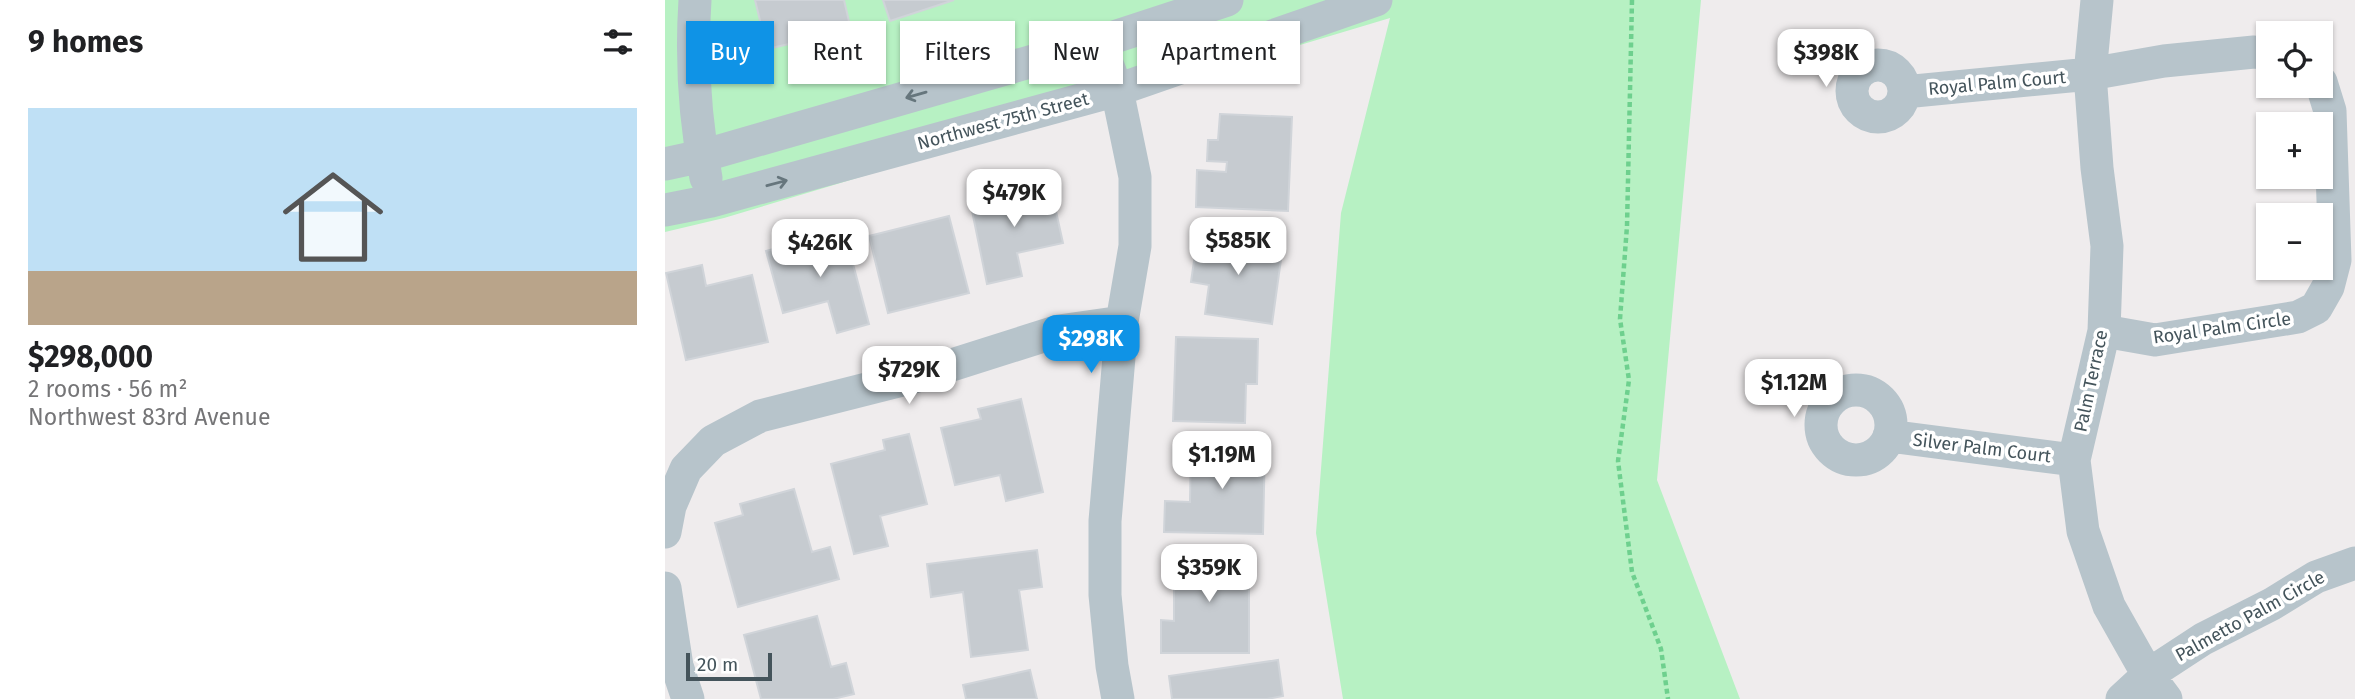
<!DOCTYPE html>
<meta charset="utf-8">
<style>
:root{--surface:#fff;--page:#f2f2f2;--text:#202124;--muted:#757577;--line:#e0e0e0;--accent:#0f93e6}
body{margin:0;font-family:"Fira Sans",sans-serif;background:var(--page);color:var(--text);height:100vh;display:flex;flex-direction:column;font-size:26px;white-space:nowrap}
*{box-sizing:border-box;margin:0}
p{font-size:23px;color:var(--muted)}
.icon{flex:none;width:38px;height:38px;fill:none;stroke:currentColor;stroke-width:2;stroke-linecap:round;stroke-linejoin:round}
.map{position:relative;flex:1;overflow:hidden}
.panel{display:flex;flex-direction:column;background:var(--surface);width:665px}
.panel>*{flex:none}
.guide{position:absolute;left:21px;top:21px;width:665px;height:63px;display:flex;gap:14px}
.fabs{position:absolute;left:1591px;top:21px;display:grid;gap:14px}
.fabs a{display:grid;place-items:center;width:77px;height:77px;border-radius:0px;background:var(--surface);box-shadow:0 2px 5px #0004;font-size:35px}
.scale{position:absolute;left:21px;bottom:18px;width:86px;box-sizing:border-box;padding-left:7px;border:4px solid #44545b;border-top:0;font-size:19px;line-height:24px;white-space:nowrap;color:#44545b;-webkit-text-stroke:5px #fff;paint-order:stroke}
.price{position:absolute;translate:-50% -60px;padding:0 16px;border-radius:14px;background:#fff;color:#222;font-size:23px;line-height:46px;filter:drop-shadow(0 2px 4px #0008)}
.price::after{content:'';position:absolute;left:50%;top:42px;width:21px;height:16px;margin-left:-10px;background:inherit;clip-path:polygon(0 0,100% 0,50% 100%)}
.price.active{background:var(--accent);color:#fff}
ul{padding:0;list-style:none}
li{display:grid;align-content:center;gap:14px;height:371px;padding:0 28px}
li+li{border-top:2px solid var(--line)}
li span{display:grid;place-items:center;height:217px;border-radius:0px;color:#555}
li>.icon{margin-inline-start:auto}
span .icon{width:126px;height:126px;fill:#fffc;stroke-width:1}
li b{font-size:30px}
h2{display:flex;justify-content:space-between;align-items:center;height:84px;padding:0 28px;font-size:30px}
.tag{padding:0 24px;border-radius:0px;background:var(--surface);box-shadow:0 2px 5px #0004;font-size:24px;line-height:63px}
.tag.active{background:var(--accent);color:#fff}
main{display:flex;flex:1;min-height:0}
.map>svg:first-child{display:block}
.green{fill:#b7f1c3}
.building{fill:#c6cbd0;stroke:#d0d4d9;stroke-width:2}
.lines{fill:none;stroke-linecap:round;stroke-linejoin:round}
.path{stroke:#6ed08e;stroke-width:4.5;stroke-dasharray:5 3.5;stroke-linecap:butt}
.minor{stroke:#b7c4cb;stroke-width:33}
.oneway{stroke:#66767d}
.labels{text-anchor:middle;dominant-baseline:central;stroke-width:7;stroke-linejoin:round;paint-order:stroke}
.street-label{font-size:18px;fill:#44545b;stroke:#fff}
</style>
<main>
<section class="panel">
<h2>9 homes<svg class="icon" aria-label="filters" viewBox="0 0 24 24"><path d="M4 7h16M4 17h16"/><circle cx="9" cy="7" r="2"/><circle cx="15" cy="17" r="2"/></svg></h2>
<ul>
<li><span style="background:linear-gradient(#bfe0f5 75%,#b9a48a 0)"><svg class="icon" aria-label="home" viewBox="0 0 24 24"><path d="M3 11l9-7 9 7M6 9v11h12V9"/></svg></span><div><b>$298,000</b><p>2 rooms · 56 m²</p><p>Northwest 83rd Avenue</p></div></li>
</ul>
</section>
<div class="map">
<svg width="1690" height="699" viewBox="0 0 1690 699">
<rect width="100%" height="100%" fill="#efeced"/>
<path class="green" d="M0,0H1036L992,480L1075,699H678L651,533L676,213L725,18L59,218L0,232Z"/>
<path class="building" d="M90,0H179L186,30L102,49Z
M218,0H289L225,21Z
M555,114L627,117L623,211L531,207L532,170L561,172L562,162L542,161L543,140H553Z
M385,184L398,243L352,253L357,276L322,284L305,201Z
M284,216L304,293L223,313L204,236Z
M179,230L204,324L172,333L163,301L118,313L101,251Z
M533,233L618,245L607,324L540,314L544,285L526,282Z
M37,265L41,286L87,275L103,342L21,360L1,273Z
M511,337L593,339L592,384H581L580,423L508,421Z
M356,399L378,492L341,501L335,475L290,485L276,428L316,419L313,409Z
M244,434L262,504L215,516L223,546L189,554L166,464L220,450L218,440Z
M526,442L600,444L598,534L499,532L500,501L525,502Z
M129,489L147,552L165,547L174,579L73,607L50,523L78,515L75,504Z
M372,550L377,587L354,590L363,650L306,657L298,592L266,597L262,564Z
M509,551H584V653H496V620L509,621Z
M152,616L166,667L181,663L189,694L168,699H96L79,635Z
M613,660L618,696L602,699H507L504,676Z
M365,670L372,699H301L298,685Z"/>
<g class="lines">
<path class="path" d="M967,0L962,226L955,319L964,380L953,461L967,572L996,649L1003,699"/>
<path class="minor" d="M30,0C26,60 30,120 41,178
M1432,0L1425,74L1432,168L1442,246L1439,331L1409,460L1418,531L1444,606L1483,675L1501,699
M434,42L452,90L470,177V246L457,322L440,521V595L447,666L453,699
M1187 91a26 26 0 1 1 52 0a26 26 0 1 1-52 0Z
M1239,92L1425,74L1499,61L1589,52L1603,54
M0,164L37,156L434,42L562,0
M0,210L46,201L452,90L711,0
M1439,331L1490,340L1633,317L1651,308L1663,287L1670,260L1665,111L1656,82
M1156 425a35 35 0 1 1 70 0a35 35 0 1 1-70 0Z
M1224,436L1409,460
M0,532L5,506L21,469L48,441L95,416L249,377L394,331L457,322
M0,588L12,666L23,699
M1457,699L1483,675L1538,639L1607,604L1651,577L1690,563"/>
</g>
<defs><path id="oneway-shaft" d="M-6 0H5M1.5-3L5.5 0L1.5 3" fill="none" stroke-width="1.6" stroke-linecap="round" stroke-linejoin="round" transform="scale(1.75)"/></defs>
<g class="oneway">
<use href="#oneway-shaft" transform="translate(251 95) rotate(164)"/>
<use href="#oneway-shaft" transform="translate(112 183) rotate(-15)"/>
</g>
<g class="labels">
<g class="street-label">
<text transform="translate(1332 83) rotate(-5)">Royal Palm Court</text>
<text transform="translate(338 121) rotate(-15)">Northwest 75th Street</text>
<text transform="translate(1557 328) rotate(-8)">Royal Palm Circle</text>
<text transform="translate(1426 381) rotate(-78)">Palm Terrace</text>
<text transform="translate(1317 448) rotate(7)">Silver Palm Court</text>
<text transform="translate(1585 616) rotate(-29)">Palmetto Palm Circle</text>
</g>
</g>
</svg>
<div class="fabs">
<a><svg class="icon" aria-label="locate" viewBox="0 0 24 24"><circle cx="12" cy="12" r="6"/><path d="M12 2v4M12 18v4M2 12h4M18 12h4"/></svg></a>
<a>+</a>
<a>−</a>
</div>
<div class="scale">20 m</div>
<b class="price" style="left:1161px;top:89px">$398K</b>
<b class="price" style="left:349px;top:229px">$479K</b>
<b class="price" style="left:573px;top:277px">$585K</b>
<b class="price" style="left:155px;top:279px">$426K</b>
<b class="price active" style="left:426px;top:375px">$298K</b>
<b class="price" style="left:244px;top:406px">$729K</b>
<b class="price" style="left:1129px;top:419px">$1.12M</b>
<b class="price" style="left:557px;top:491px">$1.19M</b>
<b class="price" style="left:544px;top:604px">$359K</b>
<div class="guide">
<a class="tag active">Buy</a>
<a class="tag">Rent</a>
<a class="tag">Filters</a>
<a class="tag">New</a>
<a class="tag">Apartment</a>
</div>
</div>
</main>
